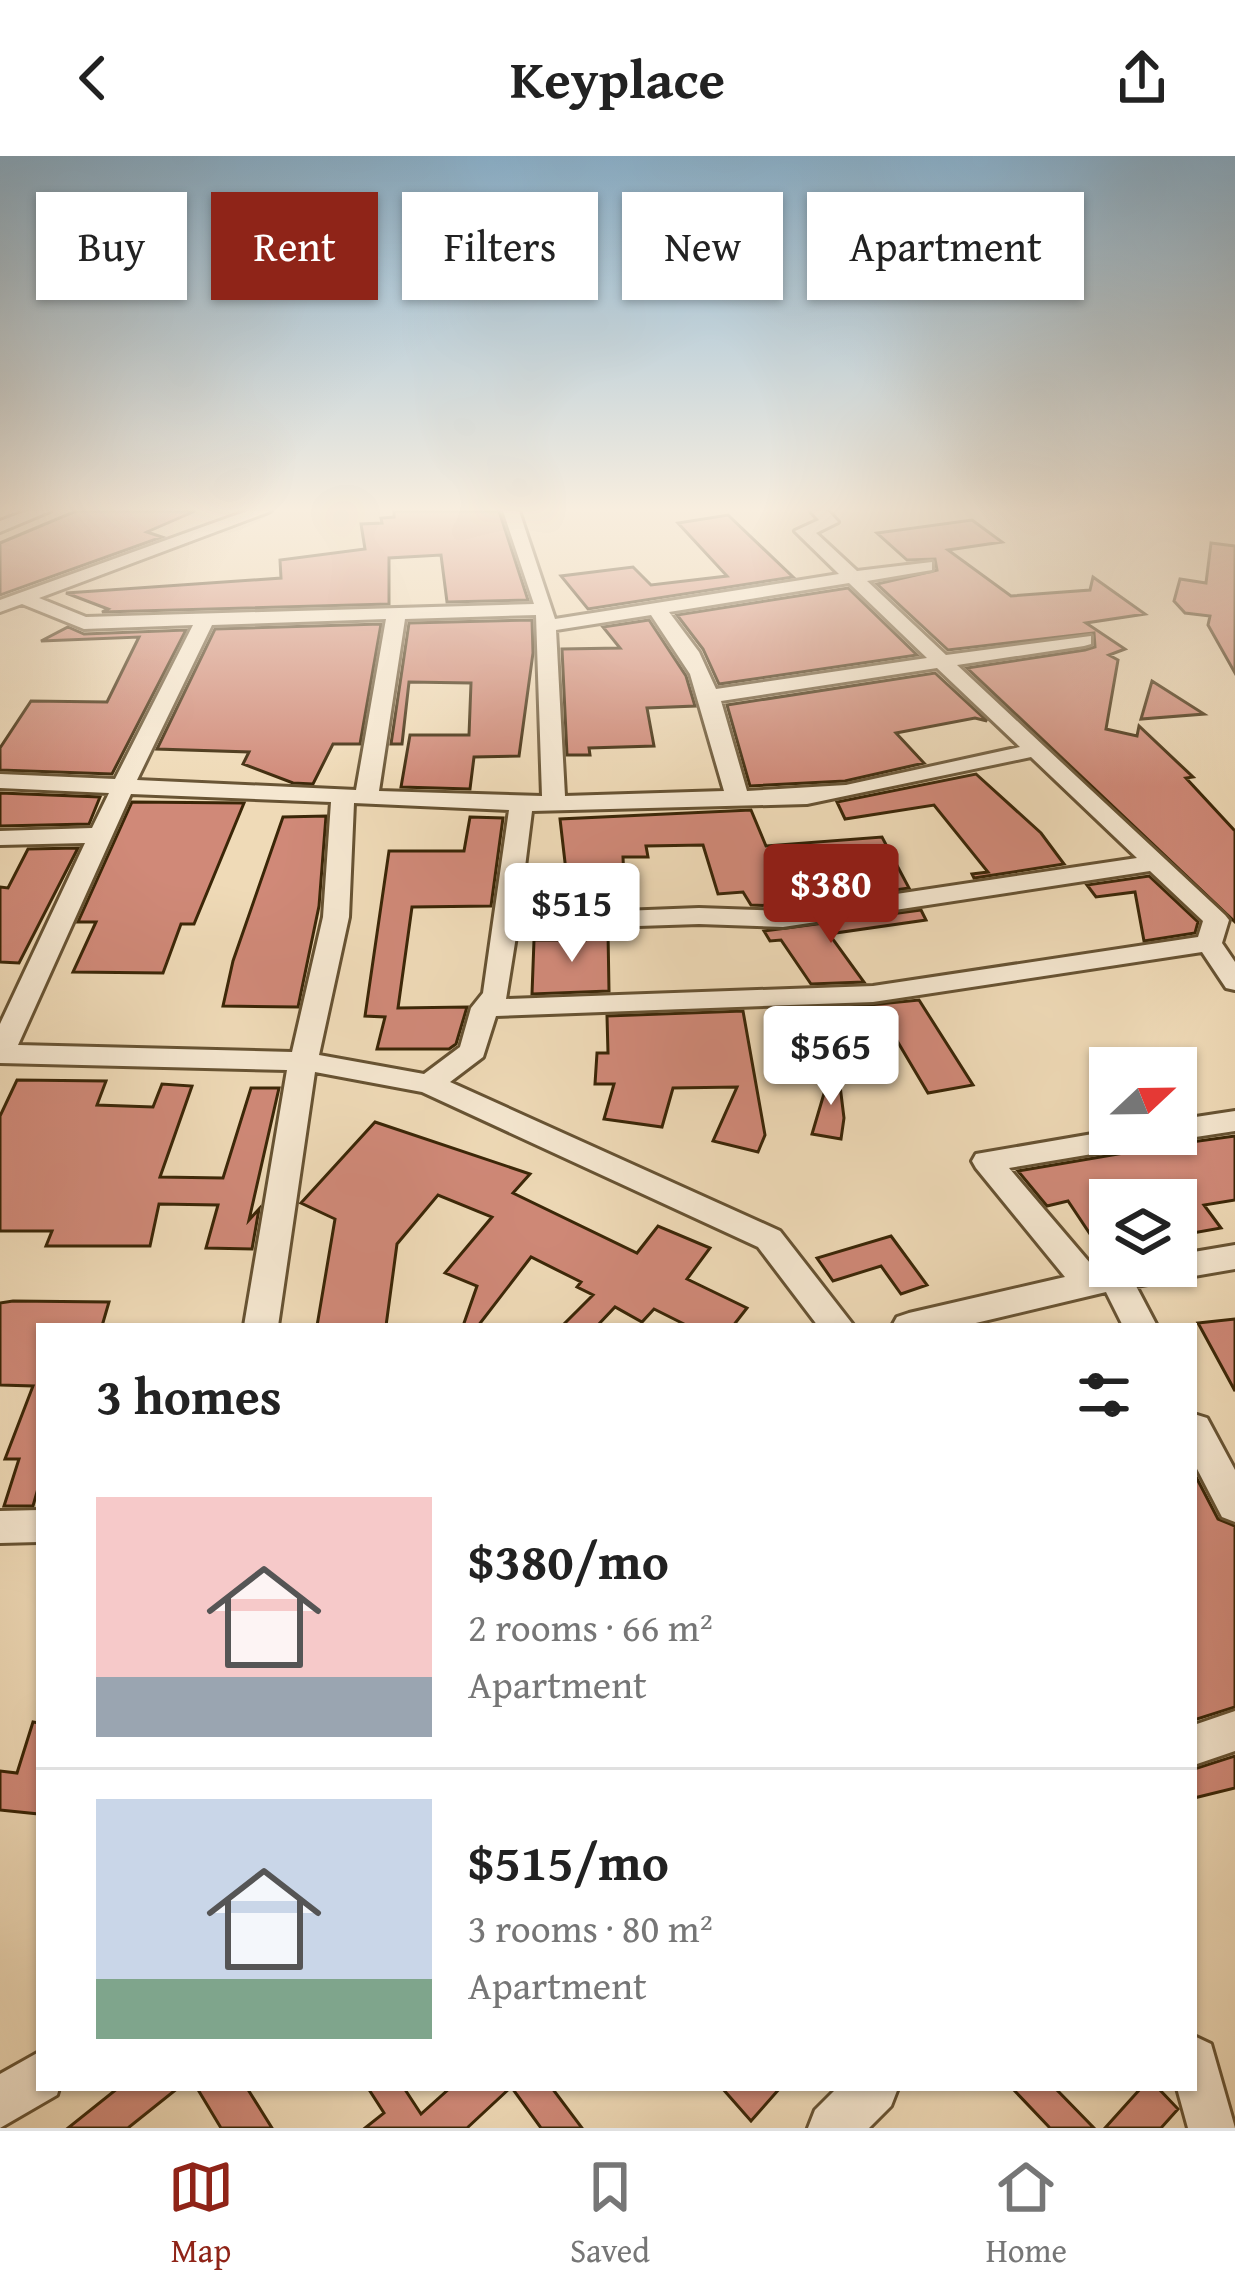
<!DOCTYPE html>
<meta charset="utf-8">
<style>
:root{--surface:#fff;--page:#f6f6f6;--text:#222;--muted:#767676;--line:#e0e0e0;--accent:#8f2418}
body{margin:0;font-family:"Gentium Book Plus",serif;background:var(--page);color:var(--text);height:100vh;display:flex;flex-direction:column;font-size:45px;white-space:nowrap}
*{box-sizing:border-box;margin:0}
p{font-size:39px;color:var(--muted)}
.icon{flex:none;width:66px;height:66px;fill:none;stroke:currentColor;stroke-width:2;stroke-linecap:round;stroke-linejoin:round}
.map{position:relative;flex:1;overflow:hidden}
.panel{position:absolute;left:36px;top:1167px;width:1161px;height:768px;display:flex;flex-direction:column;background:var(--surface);border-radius:0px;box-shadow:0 3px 9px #0004}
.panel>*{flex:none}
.banner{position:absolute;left:36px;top:36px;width:1164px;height:108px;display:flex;gap:24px}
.needle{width:78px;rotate:68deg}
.buttons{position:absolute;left:1089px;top:891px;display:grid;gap:24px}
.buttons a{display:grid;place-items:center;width:108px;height:108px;border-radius:0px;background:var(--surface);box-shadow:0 3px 9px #0004;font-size:60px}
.price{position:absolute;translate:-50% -102px;padding:0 27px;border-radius:12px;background:#fff;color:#222;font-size:39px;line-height:78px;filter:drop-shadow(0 3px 6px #0008)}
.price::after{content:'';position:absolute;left:50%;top:72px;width:36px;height:27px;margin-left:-18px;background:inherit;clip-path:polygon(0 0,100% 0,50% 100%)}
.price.on{background:var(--accent);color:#fff}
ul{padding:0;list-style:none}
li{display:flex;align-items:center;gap:36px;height:300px;padding:0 60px}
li+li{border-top:3px solid var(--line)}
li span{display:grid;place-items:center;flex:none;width:336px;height:240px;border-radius:0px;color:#555}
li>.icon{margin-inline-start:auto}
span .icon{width:144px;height:144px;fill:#fffc;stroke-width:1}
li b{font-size:51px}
h2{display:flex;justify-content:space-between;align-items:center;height:144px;padding:0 60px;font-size:51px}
.chip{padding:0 42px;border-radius:0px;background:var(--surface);box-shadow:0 3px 9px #0004;font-size:42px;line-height:108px}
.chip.on{background:var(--accent);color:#fff}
header{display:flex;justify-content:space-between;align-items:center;height:156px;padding:0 60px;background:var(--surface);font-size:54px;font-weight:800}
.dock{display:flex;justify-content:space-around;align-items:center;height:168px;border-top:3px solid var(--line);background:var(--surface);font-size:33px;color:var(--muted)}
.dock a{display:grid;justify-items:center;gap:6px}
.dock .on{color:var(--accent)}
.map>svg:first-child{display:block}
.building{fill:#d08978;stroke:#3a2607;stroke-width:3}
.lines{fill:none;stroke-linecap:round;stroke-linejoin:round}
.minor-casing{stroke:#675333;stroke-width:6}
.minor{fill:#f5e7d0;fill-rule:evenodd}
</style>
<header><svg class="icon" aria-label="back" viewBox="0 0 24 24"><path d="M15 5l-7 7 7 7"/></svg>Keyplace<svg class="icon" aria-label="share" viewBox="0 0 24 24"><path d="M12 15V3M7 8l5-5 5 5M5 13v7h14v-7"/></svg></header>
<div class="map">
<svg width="1235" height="1972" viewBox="0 0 1235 1972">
<rect width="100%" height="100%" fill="#efdab7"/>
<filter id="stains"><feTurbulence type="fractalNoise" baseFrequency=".00167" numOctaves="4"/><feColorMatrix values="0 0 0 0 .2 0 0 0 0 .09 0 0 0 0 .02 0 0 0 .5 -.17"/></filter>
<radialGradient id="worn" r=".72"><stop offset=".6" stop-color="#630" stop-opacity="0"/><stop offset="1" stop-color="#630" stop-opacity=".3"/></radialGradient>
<path class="building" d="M76,355H195L147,376L162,381L0,439V387Z
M394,355H499L528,444L447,446L441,399L389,402V448L102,456L108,453L66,437L281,422L280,404L365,393L361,368L382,367L381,362L394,361Z
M728,359L793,421L588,453L561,420L633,411L651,429L727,420L678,367Z
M972,364L1002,386L948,394L1011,440L1090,434L1093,421L1145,458L1086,467L1125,493L1109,499L1118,504L1106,573L1137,580L1139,570L1193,621L1186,622L1235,675V766L967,512L1085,494L1095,491L1094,477L948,494L877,428L937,414L935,403L907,404L877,377Z
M1211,387L1235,390V517L1208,469L1210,460L1185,457L1174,445L1180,423L1206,427Z
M848,432L917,499L719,528L703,493L677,459Z
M532,464L533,497L519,600L474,601L470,633L401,631L410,579H469L471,527L409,526L402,588H391L409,467Z
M649,464L686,520L695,550L647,552L654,590L589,592L590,599H567L562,493L620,492L603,471Z
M381,468L360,588H333L313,628L293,627L243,608L249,596L157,593L215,473Z
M68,471L84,478L186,474L112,618L0,614V592L31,545L107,546L139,481L41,485Z
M935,517L987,565L975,562L896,577L924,607L845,625L750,630L727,549Z
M1152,525L1204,558L1141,563Z
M976,618L1041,677L1064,708L974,722L972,718L988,716L934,649L845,663L837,646Z
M0,637L100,641L89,668L0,670Z
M132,646L244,647L194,768H181L163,817L73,816L96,766H78Z
M751,654L766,690L882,681L909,732L783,750L751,749L743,736L718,738L703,689L646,690L648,701H623L625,750L587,752L591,715H566L560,663Z
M326,660L319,750L298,851L223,850L233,805L283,661Z
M470,661L503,662L491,750L412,751L398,852L467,851L456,888L449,893H377L385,861L365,860L389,695H464Z
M78,692L19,807L0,806V731L8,732L28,693Z
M1149,720L1198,766L1195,777L1144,785L1135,736L1096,741L1087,729Z
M921,754L926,764L829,778L864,826L811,828L781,784L770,785L764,775Z
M585,776H608L609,835L532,838L534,784H585Z
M919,844L973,929L928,937L880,856L857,858L839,852Z
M743,855L765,979L758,996L713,985L737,931L673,932L662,971L604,963L614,928H595L597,897H608L607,860Z
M836,897L844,962L841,983L812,978Z
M17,924L106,925L97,949L153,951L162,928L192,930L160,1021L223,1022L251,932H279L249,1064L259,1053L252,1093L206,1092L218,1049L159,1048L150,1090H46L52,1075H0V960Z
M375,966L530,1018L513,1037L637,1097L658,1070L710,1092L687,1123L747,1152L733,1170H688L654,1153L642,1166L615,1151L597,1170H562L593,1139L577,1131L581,1126L531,1101L478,1170H463L477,1130L445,1117L492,1061L438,1039L397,1088L386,1170H317L335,1063L301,1047Z
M1235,980V1044L1204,1049L1221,1072L1176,1080V1044H1110V1108L1068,1045L1047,1050L1018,1015L1153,992L1166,986L1177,988Z
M891,1080L927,1129L901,1138L881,1110L833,1125L817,1102Z
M13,1145L109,1146L102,1170H39V1329L33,1350H4L19,1303H5L33,1230L0,1229V1147Z
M1235,1163V1235L1198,1167Z
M1194,1317L1218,1363L1235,1370V1551L1194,1564Z
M33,1566L39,1567V1658L0,1654V1615L17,1617Z
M1235,1600V1632L1194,1642V1613Z
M118,1932H178L128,1972H68Z
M197,1932H247L272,1972H221Z
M368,1932H404L421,1958L450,1932H510L467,1972H365L384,1957Z
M512,1932H552L582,1972H541Z
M722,1932H780L751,1965Z
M1012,1932H1055L1094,1972H1050Z
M1141,1932H1158L1178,1953L1161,1972H1105Z"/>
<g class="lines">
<g class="minor-casing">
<path id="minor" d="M27,355H50L0,376V365Z
M247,355H271L39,442L86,461L534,448L503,355H519L555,463L839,418L795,375L819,364L811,355H828L838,366L816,377L857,415L932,406V414L867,425L946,499L1091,480V488L1084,490L957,509L1225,759L1229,764L1222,787L1235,806V834L1226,832L1202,796L873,846L496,860L483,901L450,926L780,1075L854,1170H818L758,1091L422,936L315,916L278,1170H244L287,914L0,907V868L85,687L0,689V675L92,672L109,637L0,632V618L115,623L193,469L84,473L22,448L0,456V444ZM849,427L927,502L716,533L699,496L669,456ZM536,459L542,640L379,635L405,463ZM651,459L690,518L724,635L565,640L556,474ZM386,463L356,634L137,624L212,469ZM937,512L1020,591L846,629L747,635L721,545ZM1031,601L1137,702L783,755L699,752L519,759L532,655L807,648ZM131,638L331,646L323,761L292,896L18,889ZM354,647L509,654L483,837L471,852L460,891L424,918L319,899L349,761ZM1150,715L1203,765L1198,781L873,830L506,843L517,774L699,768L783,771Z
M1235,955V975L1176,984L1165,981L1152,988L1009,1012L1096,1114L1176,1110V1099L1235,1089V1113L1136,1130L1157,1170H1123L1106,1136L963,1170H892L897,1161L909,1157L1065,1121L976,1012L972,1005L976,998L1110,975L1176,978V964Z
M1194,1258L1207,1262L1235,1314V1366L1222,1361L1194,1307Z
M39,1354V1386L0,1387V1355Z
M1235,1555V1595L1194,1609V1569Z
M1194,1880L1211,1888L1235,1972H1188L1177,1932H1194Z
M39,1896V1932H59L57,1939L0,1972V1918Z
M837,1932H898L891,1950L869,1972H808L815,1954Z"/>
</g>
<use href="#minor" class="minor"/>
</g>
<linearGradient id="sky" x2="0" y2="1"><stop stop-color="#8ab6d5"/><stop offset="0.56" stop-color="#f8eedf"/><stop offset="1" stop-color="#f8eedf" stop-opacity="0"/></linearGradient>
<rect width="1235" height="631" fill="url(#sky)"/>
<rect width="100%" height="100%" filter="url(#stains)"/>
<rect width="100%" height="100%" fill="url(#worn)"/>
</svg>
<div class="buttons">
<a><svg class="needle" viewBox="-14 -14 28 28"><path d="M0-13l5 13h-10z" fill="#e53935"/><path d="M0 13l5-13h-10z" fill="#767676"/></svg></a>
<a><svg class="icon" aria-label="layers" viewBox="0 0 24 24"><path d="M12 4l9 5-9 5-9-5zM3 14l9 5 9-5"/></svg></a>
</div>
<b class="price on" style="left:831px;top:790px">$380</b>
<b class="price" style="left:572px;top:809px">$515</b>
<b class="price" style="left:831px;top:952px">$565</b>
<div class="banner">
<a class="chip">Buy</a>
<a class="chip on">Rent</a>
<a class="chip">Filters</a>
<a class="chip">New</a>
<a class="chip">Apartment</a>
</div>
<section class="panel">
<h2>3 homes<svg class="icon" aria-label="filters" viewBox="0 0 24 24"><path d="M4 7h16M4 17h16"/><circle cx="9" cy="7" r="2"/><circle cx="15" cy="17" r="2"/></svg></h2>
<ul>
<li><span style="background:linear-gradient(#f6c9c9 75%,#9aa5b1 0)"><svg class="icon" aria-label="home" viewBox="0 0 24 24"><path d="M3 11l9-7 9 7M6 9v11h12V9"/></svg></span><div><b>$380/mo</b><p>2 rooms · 66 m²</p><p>Apartment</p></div></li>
<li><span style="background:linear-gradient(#c9d6e8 75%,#7fa58c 0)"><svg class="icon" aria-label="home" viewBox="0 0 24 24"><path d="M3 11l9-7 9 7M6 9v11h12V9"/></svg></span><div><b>$515/mo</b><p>3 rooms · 80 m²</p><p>Apartment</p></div></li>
</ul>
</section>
</div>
<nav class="dock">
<a class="on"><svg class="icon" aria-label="map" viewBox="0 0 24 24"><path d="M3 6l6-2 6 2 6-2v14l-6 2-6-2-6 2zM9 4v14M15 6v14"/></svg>Map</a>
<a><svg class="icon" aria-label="saved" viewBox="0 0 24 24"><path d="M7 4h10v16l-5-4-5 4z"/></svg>Saved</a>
<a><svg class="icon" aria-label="home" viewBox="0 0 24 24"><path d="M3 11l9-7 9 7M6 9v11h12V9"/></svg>Home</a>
</nav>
